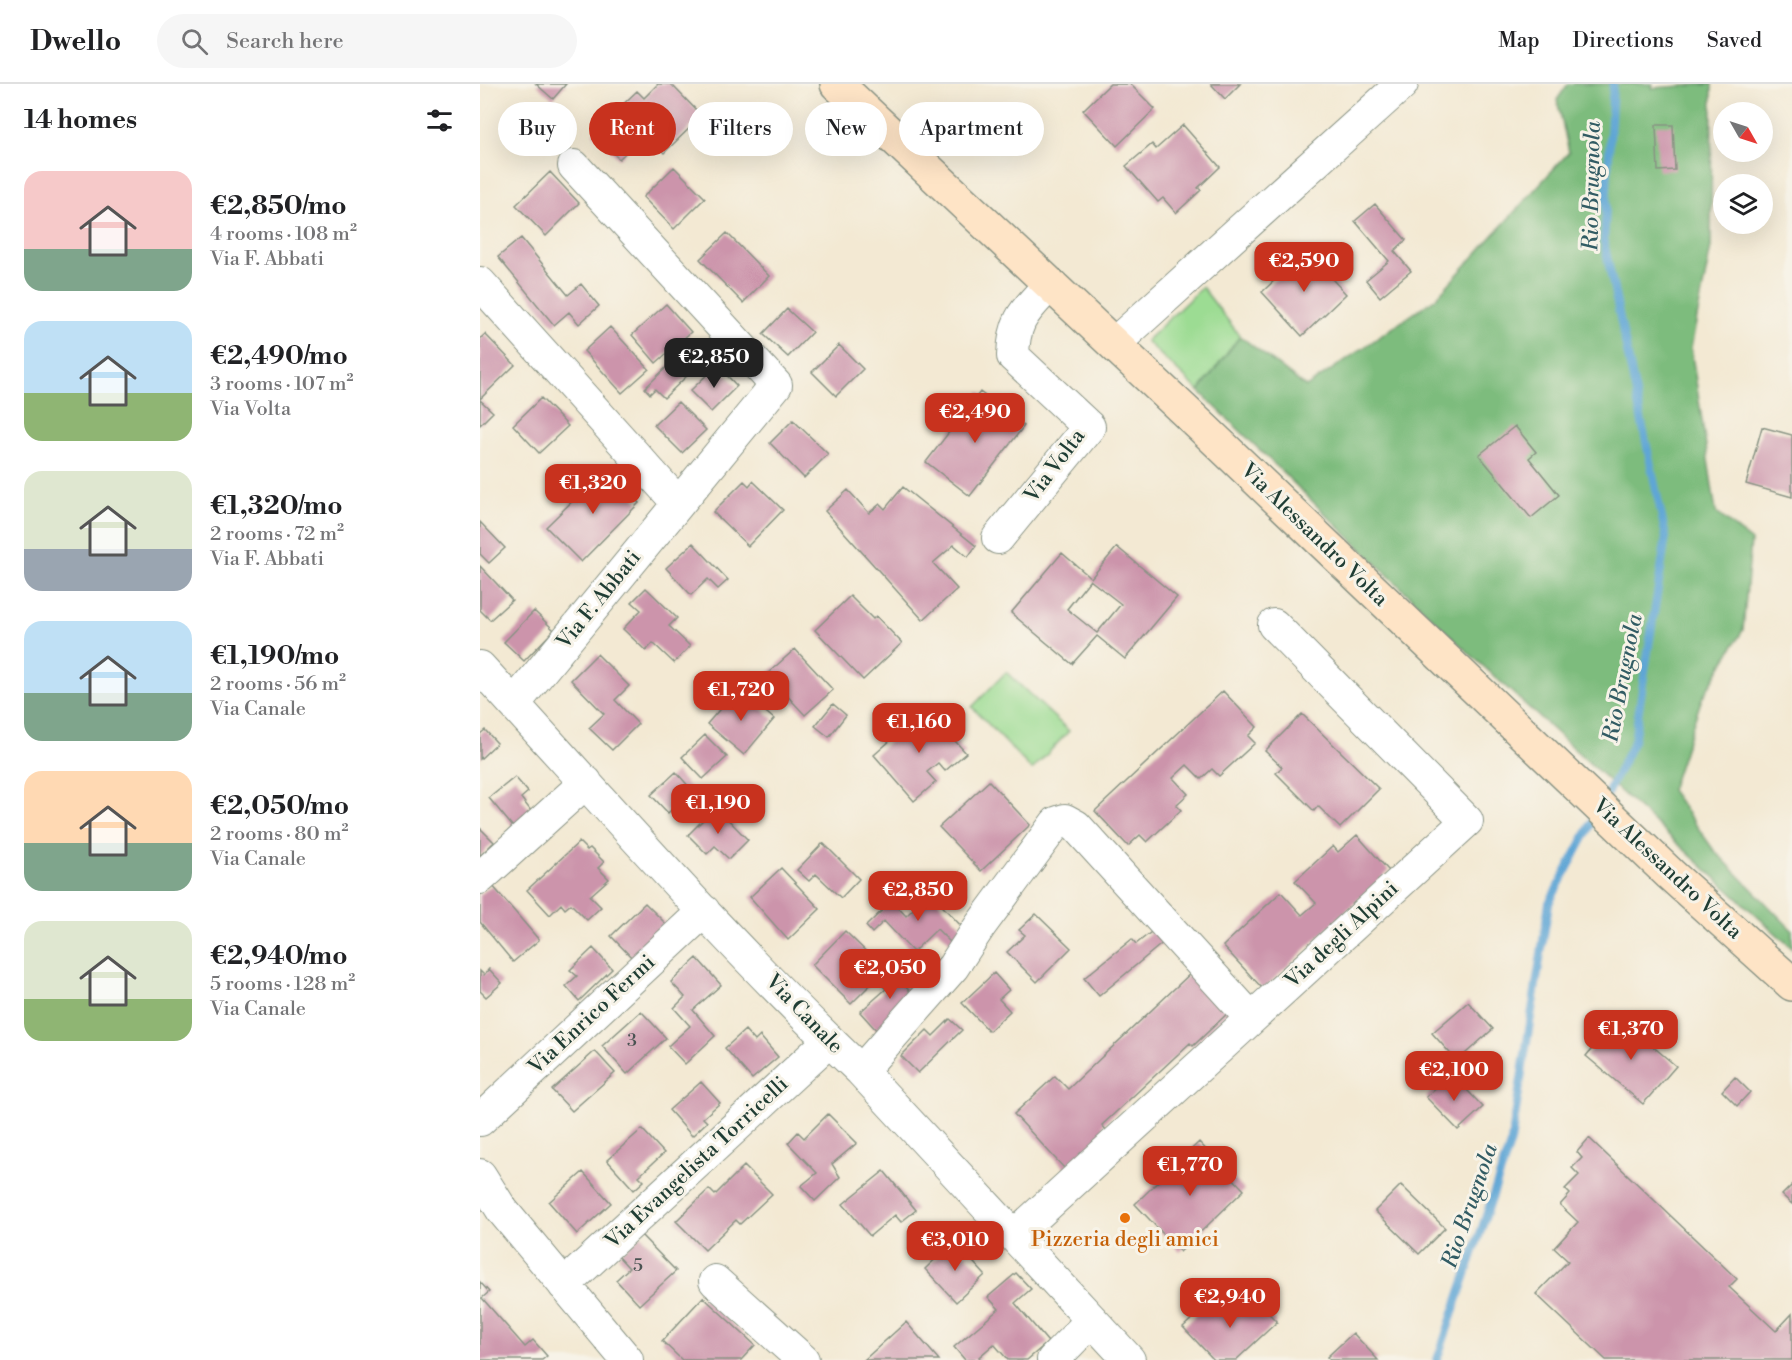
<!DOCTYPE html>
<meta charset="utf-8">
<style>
:root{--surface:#fff;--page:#f6f6f6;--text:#202124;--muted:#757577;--line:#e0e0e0;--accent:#c8321e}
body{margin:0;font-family:"Libre Bodoni",serif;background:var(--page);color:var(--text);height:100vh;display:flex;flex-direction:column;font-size:22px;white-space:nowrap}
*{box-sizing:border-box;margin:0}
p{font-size:20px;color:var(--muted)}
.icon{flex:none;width:33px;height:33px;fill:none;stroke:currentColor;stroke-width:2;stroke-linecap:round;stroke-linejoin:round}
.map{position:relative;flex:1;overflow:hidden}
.details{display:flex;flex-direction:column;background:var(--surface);width:480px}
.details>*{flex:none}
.hud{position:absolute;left:18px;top:18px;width:570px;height:54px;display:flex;gap:12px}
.needle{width:39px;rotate:129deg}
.controls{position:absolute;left:1233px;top:18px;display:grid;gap:12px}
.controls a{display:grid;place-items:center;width:60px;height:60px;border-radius:50%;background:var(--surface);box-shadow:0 6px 24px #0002;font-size:30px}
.price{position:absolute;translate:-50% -51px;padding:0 14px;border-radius:12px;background:var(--accent);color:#fff;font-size:20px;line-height:39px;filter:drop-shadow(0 2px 3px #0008)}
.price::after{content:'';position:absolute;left:50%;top:36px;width:18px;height:14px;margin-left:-9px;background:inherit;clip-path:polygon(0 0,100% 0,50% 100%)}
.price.active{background:#222;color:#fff}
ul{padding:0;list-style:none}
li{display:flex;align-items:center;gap:18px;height:150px;padding:0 24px}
li span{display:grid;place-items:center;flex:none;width:168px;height:120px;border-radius:18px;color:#555}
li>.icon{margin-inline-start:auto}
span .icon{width:72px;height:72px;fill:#fffc;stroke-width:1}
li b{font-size:26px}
h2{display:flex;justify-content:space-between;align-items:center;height:72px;padding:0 24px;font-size:26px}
.chip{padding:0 21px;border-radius:27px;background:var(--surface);box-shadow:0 6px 24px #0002;font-size:21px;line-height:54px}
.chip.active{background:var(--accent);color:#fff}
header{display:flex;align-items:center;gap:36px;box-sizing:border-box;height:84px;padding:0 30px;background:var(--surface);border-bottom:2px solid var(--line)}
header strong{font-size:28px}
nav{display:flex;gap:33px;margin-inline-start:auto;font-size:21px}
.search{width:420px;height:54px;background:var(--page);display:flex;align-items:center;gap:15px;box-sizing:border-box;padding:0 21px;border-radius:33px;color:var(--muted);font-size:22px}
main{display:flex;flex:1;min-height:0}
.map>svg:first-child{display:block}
.green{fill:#9cdc93;stroke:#5e8c64;stroke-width:1.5}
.forest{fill:#7dbc7d;stroke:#4e7c58;stroke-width:1.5}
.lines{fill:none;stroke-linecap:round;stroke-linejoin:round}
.stream{stroke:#5ea6d5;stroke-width:8}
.building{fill:#cc94ab;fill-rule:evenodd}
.street-casing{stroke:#899384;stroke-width:34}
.secondary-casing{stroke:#899384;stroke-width:36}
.street{stroke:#fff;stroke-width:32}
.secondary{stroke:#fee4c6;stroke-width:33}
.food-dot{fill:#e8710a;stroke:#f7f3e8;stroke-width:2}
.labels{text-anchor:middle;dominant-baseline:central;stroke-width:6;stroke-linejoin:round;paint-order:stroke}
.number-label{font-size:18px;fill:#4a5352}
.street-label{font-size:21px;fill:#1f3d34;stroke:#f7f3e8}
.food-label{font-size:21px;fill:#c56008;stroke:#f7f3e8}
.water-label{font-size:22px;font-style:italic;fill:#325c64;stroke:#f7f3e8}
</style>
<header>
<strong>Dwello</strong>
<div class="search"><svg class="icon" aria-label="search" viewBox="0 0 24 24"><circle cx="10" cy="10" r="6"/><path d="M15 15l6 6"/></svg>Search here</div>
<nav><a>Map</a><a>Directions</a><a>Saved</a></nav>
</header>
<main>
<section class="details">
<h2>14 homes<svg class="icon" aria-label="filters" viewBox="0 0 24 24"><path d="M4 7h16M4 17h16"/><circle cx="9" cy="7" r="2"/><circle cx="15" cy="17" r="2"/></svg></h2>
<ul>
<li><span style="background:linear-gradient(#f6c9c9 65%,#7fa58c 0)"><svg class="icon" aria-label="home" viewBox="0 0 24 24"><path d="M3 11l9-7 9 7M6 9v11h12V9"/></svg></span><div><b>€2,850/mo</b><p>4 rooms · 108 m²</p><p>Via F. Abbati</p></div></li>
<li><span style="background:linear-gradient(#bfe0f5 60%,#8fb573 0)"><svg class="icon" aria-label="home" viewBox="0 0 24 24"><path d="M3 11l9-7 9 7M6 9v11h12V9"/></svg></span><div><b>€2,490/mo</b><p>3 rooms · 107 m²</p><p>Via Volta</p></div></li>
<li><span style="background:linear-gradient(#dfe7d0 65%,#9aa5b1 0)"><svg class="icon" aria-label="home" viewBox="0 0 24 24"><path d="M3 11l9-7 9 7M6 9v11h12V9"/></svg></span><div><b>€1,320/mo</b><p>2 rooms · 72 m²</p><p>Via F. Abbati</p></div></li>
<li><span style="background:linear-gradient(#bfe0f5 60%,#7fa58c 0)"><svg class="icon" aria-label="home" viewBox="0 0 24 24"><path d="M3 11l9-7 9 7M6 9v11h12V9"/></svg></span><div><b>€1,190/mo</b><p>2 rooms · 56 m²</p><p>Via Canale</p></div></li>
<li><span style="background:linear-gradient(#ffd9b3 60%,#7fa58c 0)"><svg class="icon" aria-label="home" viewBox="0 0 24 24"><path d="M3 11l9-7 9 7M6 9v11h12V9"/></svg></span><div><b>€2,050/mo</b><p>2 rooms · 80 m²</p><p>Via Canale</p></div></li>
<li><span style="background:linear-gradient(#dfe7d0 65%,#8fb573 0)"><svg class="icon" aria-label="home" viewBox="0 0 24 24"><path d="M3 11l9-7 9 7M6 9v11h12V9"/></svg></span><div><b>€2,940/mo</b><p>5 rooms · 128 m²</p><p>Via Canale</p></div></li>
</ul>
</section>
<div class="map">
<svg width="1312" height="1276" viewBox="0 0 1312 1276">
<rect width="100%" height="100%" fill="#f7f3e8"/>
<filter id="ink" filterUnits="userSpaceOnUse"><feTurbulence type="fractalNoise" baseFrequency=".0167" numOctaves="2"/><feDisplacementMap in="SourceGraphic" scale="12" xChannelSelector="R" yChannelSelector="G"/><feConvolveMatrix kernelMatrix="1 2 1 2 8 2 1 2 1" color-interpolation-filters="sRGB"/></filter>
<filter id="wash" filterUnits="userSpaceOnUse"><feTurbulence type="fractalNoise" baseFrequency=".008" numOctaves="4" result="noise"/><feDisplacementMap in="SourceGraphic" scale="24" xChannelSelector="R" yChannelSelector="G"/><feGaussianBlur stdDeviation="1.35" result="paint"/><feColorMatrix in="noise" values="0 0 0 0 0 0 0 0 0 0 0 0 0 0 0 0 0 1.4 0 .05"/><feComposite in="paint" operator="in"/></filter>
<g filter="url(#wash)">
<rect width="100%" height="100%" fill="#f3e9d3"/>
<path class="green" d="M722,203L760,252L719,307L666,257Z
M526,588L589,647L552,686L492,623Z"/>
<path class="forest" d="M1088,0H1173L1172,4L1232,0L1231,163L1211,264L1236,428L1271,457L1263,546L1222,614L1191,706L1233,765L1312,846V864L979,560L719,307L760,252L826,303L956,214L1089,68L1077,16Z"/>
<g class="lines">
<path class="stream" d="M1123,718L1154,657L1186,453L1124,158L1133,0
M957,1276L1031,1058L1069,819L1117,729"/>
</g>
<g id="blocks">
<path class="building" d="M56,0H86L73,15Z
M178,0H191L222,32L184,69L165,50L139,75L113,49L157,7L164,14Z
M630,0H650L675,25L637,62L603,26Z
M731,0H760L745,15Z
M703,41L740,83L718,104L721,106L696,129L683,114L678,118L646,82L672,60L676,65Z
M1176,41H1193L1195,86L1178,87Z
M194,83L225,114L194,145L163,113Z
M70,88L99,119L66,152L36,121Z
M895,120L926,156L914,167L931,187L900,213L886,196L909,177L875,137Z
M247,149L289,192L263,219L220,175Z
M41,154L88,211L101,200L119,222L99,240L89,228L74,241L18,173Z
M826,167L866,210L822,252L782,208Z
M186,220L211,248L176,279L152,251Z
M307,225L332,248L308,273L283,250Z
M130,243L169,285L142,309L104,267Z
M5,250L35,281L0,315V255Z
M359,261L383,285L356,312L332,288Z
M198,272L212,287L184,314L175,305L170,310L165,304Z
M237,281L257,302L231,328L210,307Z
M500,308L544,342L490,412L446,378Z
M61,314L88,342L59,369L33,341Z
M0,316L13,328L0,341Z
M198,318L226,346L202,369L174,341Z
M313,336L348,370L324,394L290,359Z
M1035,342L1056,368L1049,374L1079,411L1051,434L999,371Z
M1282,343L1312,351V413L1266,400Z
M125,385L159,419L101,478L66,443Z
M264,397L269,402L273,397L303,426L268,462L233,428Z
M423,403L496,462L488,473L474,461L453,479L477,505L443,536L345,427L368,406L389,429L400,420L405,425Z
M0,438L25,464L9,479L0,470Z
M213,459L248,496L238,505L228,495L211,511L186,484Z
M637,463L697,513L645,575L617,552L592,580L531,529L582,469L611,494ZM610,496L641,520L617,549L587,525Z
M0,482L32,516L10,536L0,526Z
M166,504L197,534L189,542L210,562L194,579L173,559L166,567L143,545L161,526L152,518Z
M370,512L393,535L396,532L422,559L383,596L335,546Z
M54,527L74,546L44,577L24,558Z
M315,565L353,606L325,631L287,590Z
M117,570L149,602L135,616L158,640L132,666L109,644L124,630L91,596Z
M258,604L294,635L264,671L227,640Z
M743,607L777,643L768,652L775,659L739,692L732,685L721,695L707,681L693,694L708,710L696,721L701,726L667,758L660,751L648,762L615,727Z
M353,620L366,631L349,653L335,642Z
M446,625L486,669L465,687L458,679L447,688L456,698L434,717L394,671Z
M822,630L899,705L860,744L838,722L834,727L796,689L802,683L785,667Z
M5,646L17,659L0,675V650Z
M225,651L247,673L223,695L202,673Z
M196,688L212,706L188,729L171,711Z
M35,693L48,708L41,714L52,728L33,743L9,714Z
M509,697L550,741L501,787L459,743Z
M236,723L268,756L249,775L235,762L227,770L208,751Z
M0,744L14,758L0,772Z
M877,751L909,787L783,905L743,862L801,808L822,831L836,819L815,797L853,762L858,768Z
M99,758L107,766L110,764L124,778L118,784L129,795L110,812L121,823L107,836L91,820L85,825L81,820L70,831L47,806Z
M343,759L379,795L361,814L336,790L329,797L317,786Z
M301,784L340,825L308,856L270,813Z
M12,801L59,856L33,878L0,838V811Z
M450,809L484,845L470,858L457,845L433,868L404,837L392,849L386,842L412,817L426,832Z
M165,819L189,843L155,877L131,852Z
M556,830L591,864L557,898L527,868L545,851L539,846Z
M675,845L685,857L619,912L604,894L652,855L656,860Z
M365,847L405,886L371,920L332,881Z
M113,864L132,885L99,917L86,902L97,892L90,886Z
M217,874L241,901L213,926L235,952L205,980L188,962L210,942L194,924L205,913L191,898Z
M426,880L435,889L423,900L436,914L398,948L380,928L406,905L402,901Z
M9,885L22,899L6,913L0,907V887L4,891Z
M713,887L750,927L713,962L710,959L622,1041L626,1046L585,1085L534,1030L575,992L588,1005Z
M514,889L529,906L519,915L530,927L509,947L482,919Z
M988,918L1013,945L977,977L952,949Z
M161,927L186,954L147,990L122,962Z
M1138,933L1196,982L1163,1020L1106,972Z
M470,935L482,946L438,989L421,972L447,946L453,952Z
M265,946L275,957L280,952L298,973L272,995L245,964Z
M115,967L135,989L92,1027L72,1006Z
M971,989L1003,1023L978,1046L946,1013Z
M1255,993L1270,1008L1257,1022L1242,1007Z
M221,998L240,1019L223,1034L227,1038L212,1052L189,1026Z
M348,1030L377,1059L352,1080L360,1093L335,1117L321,1102L337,1089L308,1059L318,1048L324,1054Z
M162,1045L184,1069L159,1092L164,1097L154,1106L127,1076Z
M1109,1054L1257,1195L1249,1203L1296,1247L1312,1230V1276H1126L1056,1210L1088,1177L1074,1164L1098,1138L1080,1121L1090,1110L1085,1105L1099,1091L1092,1084L1102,1074L1097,1068Z
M719,1058L764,1106L700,1168L655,1120Z
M264,1082L292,1110L260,1140L256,1136L225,1166L196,1137L229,1105L235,1111Z
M404,1087L436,1126L421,1138L415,1131L390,1152L363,1120Z
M103,1088L131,1119L97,1150L69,1118Z
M921,1101L965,1144L939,1170L895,1127Z
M1312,1101V1120L1302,1111Z
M161,1151L196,1187L159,1221L136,1196L149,1184L138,1172Z
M474,1157L505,1191L476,1218L445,1185Z
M536,1189L551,1205L535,1219L568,1258L547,1276H528L514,1260L499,1273L501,1276H485L474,1263L519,1225L508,1213Z
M0,1198L9,1208L2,1214L45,1263L53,1256L67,1272L62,1276H0Z
M772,1212L797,1238L756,1276H734L703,1243L732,1216L749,1234Z
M223,1213L275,1261L261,1276H202L182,1257Z
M426,1238L459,1276H384Z
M873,1249L898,1276H850L847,1273Z"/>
</g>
</g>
<g filter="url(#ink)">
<use href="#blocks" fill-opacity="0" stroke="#899384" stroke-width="1.5"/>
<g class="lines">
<g class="street-casing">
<path id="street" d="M0,199L198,419
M634,260L922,0
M518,454L609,343L533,272C534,233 546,227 570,200
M0,583C125,719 247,860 381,987L649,1276
M34,620L296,301L94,82
M0,794L106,698
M381,987L473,883L500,842L576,739L585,736L596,742L771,934
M0,1036L224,827
M0,1091L22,1126L147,1276
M535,1151L987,737L794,541
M235,1197L323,1276
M84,1201L349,957
M573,1276L612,1236"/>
</g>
<g class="secondary-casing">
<path id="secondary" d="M357,0L723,344L1190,790L1312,900"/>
</g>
<use href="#street" class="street"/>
<use href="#secondary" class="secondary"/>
</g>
</g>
<circle class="food-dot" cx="645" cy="1134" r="6"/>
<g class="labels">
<g class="number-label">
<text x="152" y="956">3</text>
<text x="158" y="1181">5</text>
</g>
<g class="street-label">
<text transform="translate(575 382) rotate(-53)">Via Volta</text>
<text transform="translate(834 451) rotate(44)">Via Alessandro Volta</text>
<text transform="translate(119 516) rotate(-51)">Via F. Abbati</text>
<text transform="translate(1187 785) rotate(43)">Via Alessandro Volta</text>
<text transform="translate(862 851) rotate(-43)">Via degli Alpini</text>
<text transform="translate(324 930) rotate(46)">Via Canale</text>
<text transform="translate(112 931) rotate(-43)">Via Enrico Fermi</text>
<text transform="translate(217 1079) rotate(-43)">Via Evangelista Torricelli</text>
</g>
<g class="food-label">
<text x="645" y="1156">Pizzeria degli amici</text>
</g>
<g class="water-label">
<text transform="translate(1112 102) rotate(-89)">Rio Brugnola</text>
<text transform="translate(1143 594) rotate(-79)">Rio Brugnola</text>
<text transform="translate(990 1122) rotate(-71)">Rio Brugnola</text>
</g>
</g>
</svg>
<div class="controls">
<a><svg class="needle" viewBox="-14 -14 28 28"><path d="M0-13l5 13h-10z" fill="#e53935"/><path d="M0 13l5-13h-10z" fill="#757577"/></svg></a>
<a><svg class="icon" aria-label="layers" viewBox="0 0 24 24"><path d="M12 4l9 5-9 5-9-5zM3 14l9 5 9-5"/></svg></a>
</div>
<b class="price" style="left:824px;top:209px">€2,590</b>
<b class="price active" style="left:234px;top:305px">€2,850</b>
<b class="price" style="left:495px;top:360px">€2,490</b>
<b class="price" style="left:113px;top:431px">€1,320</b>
<b class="price" style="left:261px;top:638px">€1,720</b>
<b class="price" style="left:439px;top:670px">€1,160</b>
<b class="price" style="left:238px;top:751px">€1,190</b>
<b class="price" style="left:438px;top:838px">€2,850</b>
<b class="price" style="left:410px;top:916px">€2,050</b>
<b class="price" style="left:1151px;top:977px">€1,370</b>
<b class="price" style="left:974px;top:1018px">€2,100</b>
<b class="price" style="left:710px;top:1113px">€1,770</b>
<b class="price" style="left:475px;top:1188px">€3,010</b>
<b class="price" style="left:750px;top:1245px">€2,940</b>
<div class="hud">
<a class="chip">Buy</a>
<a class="chip active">Rent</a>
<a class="chip">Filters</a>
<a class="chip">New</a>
<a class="chip">Apartment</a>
</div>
</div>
</main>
